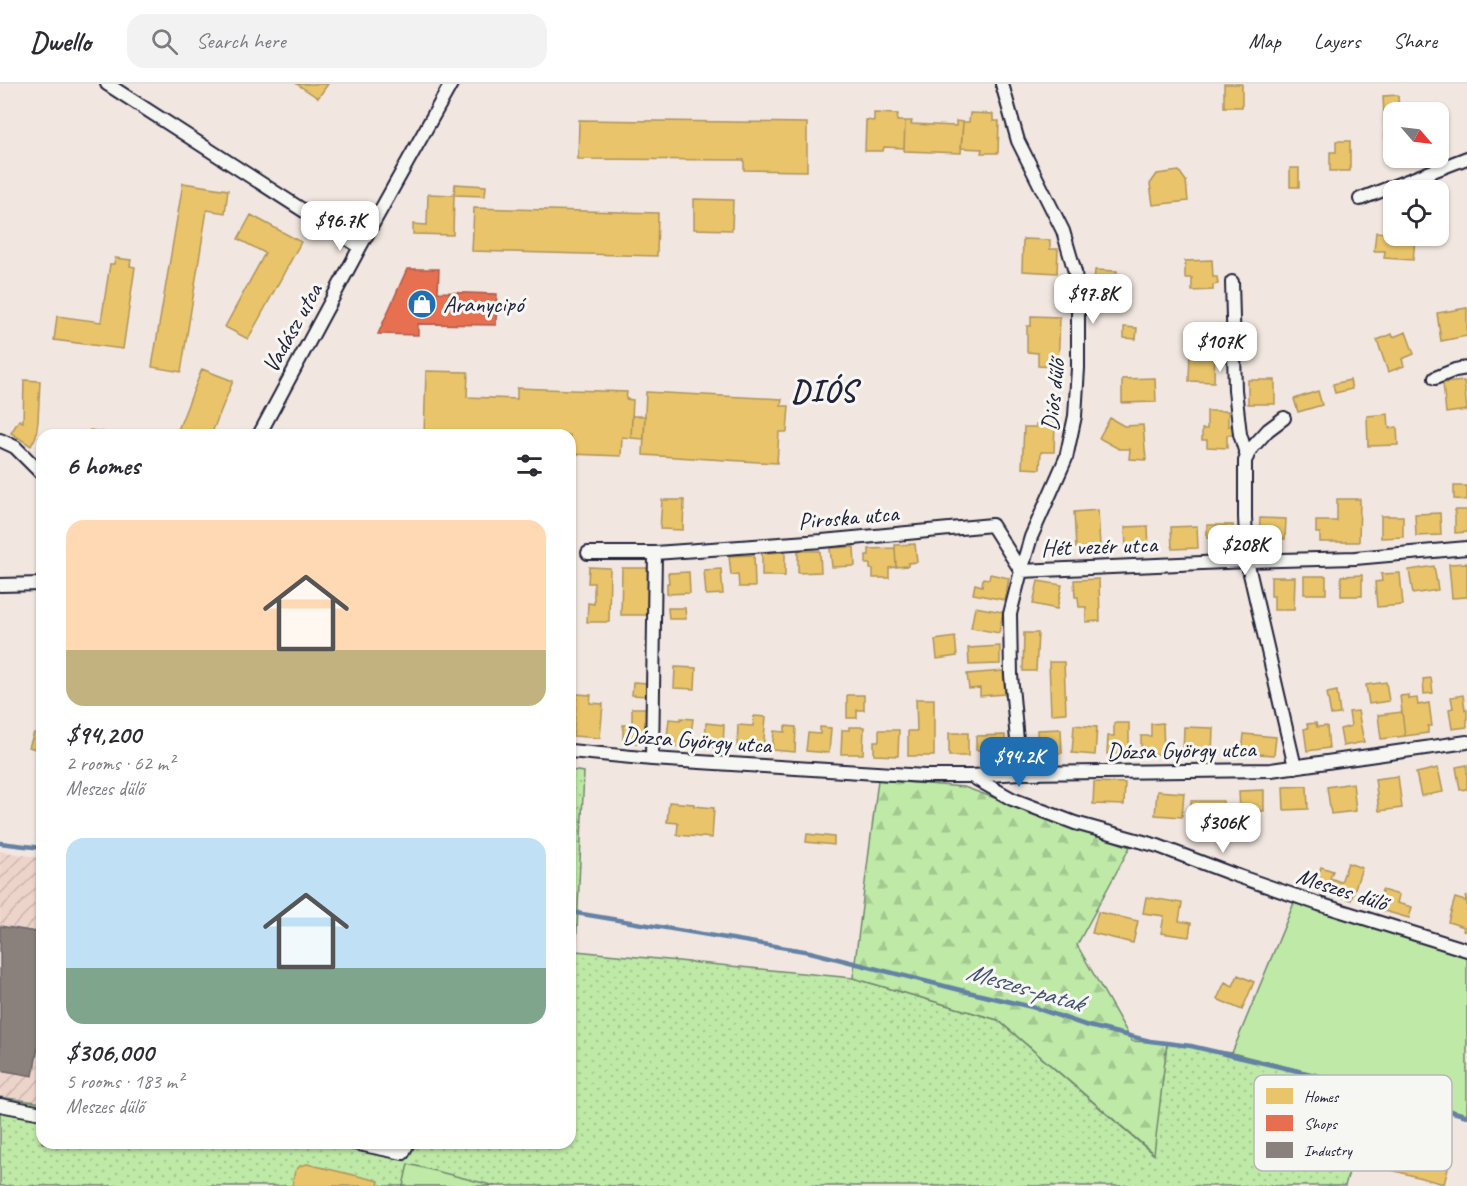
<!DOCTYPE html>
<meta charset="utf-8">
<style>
:root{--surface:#fff;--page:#f2f2f3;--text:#2b2b33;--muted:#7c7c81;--line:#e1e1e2;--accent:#1f6fb2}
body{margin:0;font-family:Caveat,sans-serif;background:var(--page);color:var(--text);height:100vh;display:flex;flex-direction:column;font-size:22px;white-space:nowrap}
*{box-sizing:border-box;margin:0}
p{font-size:20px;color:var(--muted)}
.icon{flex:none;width:33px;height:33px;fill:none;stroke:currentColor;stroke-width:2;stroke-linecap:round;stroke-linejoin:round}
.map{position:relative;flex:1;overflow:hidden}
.sheet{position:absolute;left:36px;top:345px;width:540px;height:720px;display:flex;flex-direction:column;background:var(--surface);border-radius:18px;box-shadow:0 2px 4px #0004}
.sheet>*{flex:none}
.needle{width:39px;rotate:118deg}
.buttons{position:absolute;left:1383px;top:18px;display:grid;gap:12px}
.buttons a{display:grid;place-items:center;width:66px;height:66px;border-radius:12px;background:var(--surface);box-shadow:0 2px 4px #0004;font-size:30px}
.price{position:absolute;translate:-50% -51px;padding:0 14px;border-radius:12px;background:#fff;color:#222;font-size:20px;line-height:39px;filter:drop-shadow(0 2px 3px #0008)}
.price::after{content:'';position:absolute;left:50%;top:36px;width:18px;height:14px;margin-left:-9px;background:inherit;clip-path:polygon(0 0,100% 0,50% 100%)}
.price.active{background:var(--accent);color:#fff}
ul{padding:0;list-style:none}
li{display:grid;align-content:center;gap:12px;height:318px;padding:0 30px}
li span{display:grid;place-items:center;height:186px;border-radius:18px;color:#555}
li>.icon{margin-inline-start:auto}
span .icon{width:108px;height:108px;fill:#fffc;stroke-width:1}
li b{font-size:26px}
h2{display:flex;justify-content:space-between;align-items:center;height:72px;padding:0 30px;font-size:26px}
header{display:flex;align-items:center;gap:36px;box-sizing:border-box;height:84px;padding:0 30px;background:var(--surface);border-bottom:2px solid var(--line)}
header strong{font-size:28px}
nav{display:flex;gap:33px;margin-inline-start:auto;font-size:21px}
.search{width:420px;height:54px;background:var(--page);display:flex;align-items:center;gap:15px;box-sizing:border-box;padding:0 21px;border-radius:18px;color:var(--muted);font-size:22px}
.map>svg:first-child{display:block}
.industrial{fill:url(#industrial-furrows)}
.grass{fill:url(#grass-dots);stroke:#708670;stroke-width:1.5}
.forest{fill:url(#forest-firs);stroke:#708670;stroke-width:1.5}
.garden{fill:#bee9a6;stroke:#708670;stroke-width:1.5}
.homes{fill:#e9c46a;stroke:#ad935c;stroke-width:1.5}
.shops{fill:#e76f51;stroke:#ac584a;stroke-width:1.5}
.industry{fill:#8a817c;stroke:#6b6468;stroke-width:1.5}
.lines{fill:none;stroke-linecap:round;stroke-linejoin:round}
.stream{stroke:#6482a5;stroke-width:4.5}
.street-casing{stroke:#22223b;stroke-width:16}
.street{stroke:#f6f6f2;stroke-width:12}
.labels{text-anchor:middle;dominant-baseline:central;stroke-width:6;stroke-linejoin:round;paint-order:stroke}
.poi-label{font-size:24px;fill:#22223b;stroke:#f6f6f2;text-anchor:start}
.street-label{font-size:24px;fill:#22223b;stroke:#f6f6f2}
.water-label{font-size:26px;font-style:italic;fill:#435270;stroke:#f6f6f2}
.district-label{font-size:30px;font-weight:bold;letter-spacing:1.5px;fill:#22223b;stroke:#f6f6f2}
.key{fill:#f6f6f2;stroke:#b6b6bb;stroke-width:1.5}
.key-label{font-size:16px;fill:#22223b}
</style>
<header>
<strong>Dwello</strong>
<div class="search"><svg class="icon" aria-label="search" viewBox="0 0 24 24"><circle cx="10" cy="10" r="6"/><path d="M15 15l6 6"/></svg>Search here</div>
<nav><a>Map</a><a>Layers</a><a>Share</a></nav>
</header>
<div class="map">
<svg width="1467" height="1102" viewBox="0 0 1467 1102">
<defs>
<pattern id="industrial-furrows" width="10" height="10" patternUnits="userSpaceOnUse" patternTransform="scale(1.5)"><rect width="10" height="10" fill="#edd4cb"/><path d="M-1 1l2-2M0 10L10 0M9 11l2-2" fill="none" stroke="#cbb6af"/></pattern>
<pattern id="grass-dots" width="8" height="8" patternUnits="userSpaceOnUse" patternTransform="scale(1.5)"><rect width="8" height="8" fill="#bee9a6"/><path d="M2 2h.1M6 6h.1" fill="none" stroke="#a3c890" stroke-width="1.8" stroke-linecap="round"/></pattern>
<pattern id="forest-firs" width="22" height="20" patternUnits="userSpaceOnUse" patternTransform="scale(1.5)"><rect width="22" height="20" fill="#bee9a6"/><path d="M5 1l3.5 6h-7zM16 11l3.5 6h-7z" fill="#a3c890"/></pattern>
</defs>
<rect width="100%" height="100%" fill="#f2e7e0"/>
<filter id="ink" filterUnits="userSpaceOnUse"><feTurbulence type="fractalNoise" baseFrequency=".0167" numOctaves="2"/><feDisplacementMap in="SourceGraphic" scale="12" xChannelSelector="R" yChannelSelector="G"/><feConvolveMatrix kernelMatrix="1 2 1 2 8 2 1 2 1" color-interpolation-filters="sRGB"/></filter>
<g filter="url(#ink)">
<path class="industrial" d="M0,767L42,774V1019L0,1013Z"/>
<path class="grass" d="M570,686L584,688L576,867L853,894L998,936L1153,1070L1167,959L1232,969L1373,1004L1345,1102H0V1013L42,1019V1059H570Z"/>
<path class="forest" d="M878,696L964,703L1130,763L1077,861L1132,957L1167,959L1154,1070L998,936L853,894Z"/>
<path class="garden" d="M1294,819L1467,866V1030L1373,1004L1232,969Z
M408,1080L495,1102H403Z"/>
<path class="homes" d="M297,0H328L318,14Z
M1224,0H1242V23H1224Z
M1398,11L1399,28H1394V54L1385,55L1383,12Z
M874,29L898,30L897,37H905L904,64L884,63L883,67H865L866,36L874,37Z
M970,29L993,30V37H999L998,69H981L982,65L961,64L963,38H969Z
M579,36L807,39V87L744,86V76L578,75Z
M905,37H912L911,40L956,42V37L963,38L961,69L904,67Z
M1336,57H1350V87H1330V68H1336Z
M1290,84H1299V103H1290Z
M1179,87L1186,97L1188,117L1153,121L1150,100L1157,90Z
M183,99L228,106L225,129L207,126L181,288L152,283Z
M455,100L486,102L485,112L454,111Z
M428,110L454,111L453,151L413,150V140L427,141Z
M694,115L733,116L732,146L694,145Z
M474,124L658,129L657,172L472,167Z
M251,131L301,158L248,255L225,243L265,169L238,155Z
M1386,139H1394V152H1404V156H1415L1413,176L1384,174L1385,167H1374L1376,148L1386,149Z
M1023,155L1050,156V165H1058L1057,189L1022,187Z
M115,174L131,176L130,182L135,183L123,265L54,256L57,232L101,238L110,180H114Z
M1212,176L1213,193H1217L1218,200L1213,201V206L1192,207V194H1185V177Z
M1095,186L1117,187L1115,214L1093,212Z
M1467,224V252L1441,257L1437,229Z
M1031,232L1060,233L1058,283L1038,282V269L1027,268V242H1031Z
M1124,243L1137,244L1136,255L1124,254Z
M1406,248L1414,270L1402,275L1404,282L1388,288L1377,256L1392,250L1393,253Z
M1190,263L1215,264L1214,298L1189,297Z
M202,285L233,297L211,351H176Z
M426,287L468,288L467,313L517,315V304L627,308L626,315L633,316L631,354L622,353L621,372L570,370V351H424Z
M1155,294L1156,318L1122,319V295Z
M24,296L40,297L38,337L36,352L31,362L11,349L19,336L23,338Z
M1248,296H1275V320H1248Z
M1350,296L1352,305L1335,309L1333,300Z
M1464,297L1467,326L1446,329L1443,299Z
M1318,307L1322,321L1298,328L1294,315Z
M646,308L782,315L781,322H789L787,348H779L777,379L643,371Z
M1207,327H1228V342H1233V351H1227V364L1207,363V356H1202V345H1207Z
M1388,330L1389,344L1397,343L1398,361L1368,362L1367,332Z
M632,332H645L644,355L631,354Z
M1110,334L1124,342L1143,341L1146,376L1129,375L1130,365H1119L1099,354Z
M1036,340H1055L1054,368H1041L1040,385L1022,384L1024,343H1036Z
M90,346L112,350V351H89Z
M1454,402H1467V416L1454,415Z
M1337,415H1360L1359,458H1320V449H1316V437H1337Z
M662,416H684L683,446L660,445Z
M1098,426L1100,463L1076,464L1074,428Z
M1455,426H1467V448L1455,449Z
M1440,429L1441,451L1416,452L1415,430Z
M1381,432H1403V453L1381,454Z
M1260,434L1286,435L1285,455H1259Z
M1207,441H1233V454H1207Z
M1148,442L1149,465H1126L1125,443Z
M1197,442L1198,464L1172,465L1171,443Z
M915,460L917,478L908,479V482L896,483L895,461Z
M854,463L855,482L832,483L830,464Z
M895,464L896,483L889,484V494H873V485H870V480H866V471H869V465Z
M798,467H820L821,488L798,489Z
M785,468V492H762V469Z
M754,471L755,503H739L738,490L731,491L729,472Z
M1467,479V513L1452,514L1449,480Z
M1434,482L1438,506L1413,510L1409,486Z
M589,483L610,484L609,538H587L588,519L594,520V499H588Z
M622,484H649L648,531H621Z
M721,485L723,510L706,511L704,486Z
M689,488L690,509L667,510V499H669L668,489Z
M1400,489L1403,521L1377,523L1375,498L1382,497L1381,490Z
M990,490L1009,494L1005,516L973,510L975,500L982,502L983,494L989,495Z
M1362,491V512H1341V492Z
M1304,492H1326V510H1304Z
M1271,493H1295L1294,526H1274V512H1271Z
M1099,495L1100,537L1086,538V523H1079L1078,513H1075L1074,496Z
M1038,497L1062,501L1057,525L1033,520Z
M975,523L1003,528L999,549L971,544Z
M668,524H685L686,535H669Z
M1024,549H1038L1036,587H1023Z
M955,553L957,572L937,575L935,556Z
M1000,562V580L969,581L968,564Z
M1049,578H1064L1066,629L1051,630Z
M675,583L696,584L695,605L674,604Z
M1003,587L1005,610L980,612V604L969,605L967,590Z
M1431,594L1433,609L1424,610L1423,595Z
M633,598L648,599L647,612L632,611Z
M1386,598L1389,617L1369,620L1366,601Z
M1337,607L1340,630L1331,631L1327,609Z
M577,610L591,611L590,619L603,620L600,654L573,652Z
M847,611H864V626H857V634H847Z
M1409,611V615L1417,614L1418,621L1429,619L1432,642H1428V649L1405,652L1400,612Z
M1463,611L1465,626H1467V643L1452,645L1449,625L1453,624L1451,613Z
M916,615H934V672H908V647H917Z
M632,624H647V659H623V641H632Z
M1358,627L1364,658L1343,662L1340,645L1351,642L1349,628Z
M1402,628L1405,652L1381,655L1378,631Z
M754,632L766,633L763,665L737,664L738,641L753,642Z
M681,634L693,635L689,664L666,662L669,635L681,636Z
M706,639L724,641L723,664L705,663Z
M1114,639H1129V670H1107L1108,652H1114Z
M1163,639L1164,670L1141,671V652H1151V640Z
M1316,639L1317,643L1327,642L1329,664L1307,667L1304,645L1308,644L1307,640Z
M1074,641L1097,643L1095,671L1072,669Z
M785,642L796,643L795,668L772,666L774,647L785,648Z
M820,643L831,644L829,669L806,667L808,649L820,650Z
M849,643H864L863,670H841L842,646H849Z
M1184,643L1213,644L1212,670L1183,669Z
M1061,645L1062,669L1038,670L1037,646Z
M879,646H899L898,672L874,671V657H879Z
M34,649L42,651V667L29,663Z
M949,649H968V672H949Z
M1244,650L1276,653L1274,671L1242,669Z
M1005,651V673L981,674V666H976V652Z
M1467,681V705L1460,706L1456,683Z
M1438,684L1443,708L1421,712L1416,689Z
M1398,692L1402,724L1379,727L1375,695Z
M1094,698L1125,699L1124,721L1093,720Z
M1353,699L1356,727L1331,730L1327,703Z
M1307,702L1308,725L1284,726L1283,703Z
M1264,706V727H1240L1239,707Z
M1157,707L1184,709L1182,733L1155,731Z
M1191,717H1223V749H1204V733L1191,732Z
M669,718L694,720V722L714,724L712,754L677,751L678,739L667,738Z
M807,750L834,753V761L806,758Z
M1348,779L1362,784L1351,816L1314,803L1321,783L1333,787L1330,794L1341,798Z
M1382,806L1399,811L1397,819L1412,823L1409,834L1377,825Z
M1467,811V848L1463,847L1464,843L1448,838L1455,814L1465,817Z
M1146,813L1182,819L1179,837L1191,839L1189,853L1161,849L1164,832L1143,829Z
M1098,828L1138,837L1133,859L1092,849Z
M1238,891L1254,898L1242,926L1217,915L1225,898L1233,902Z
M1376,1054L1451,1074L1444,1100L1369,1080Z
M307,1080L379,1097L378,1102H292L295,1087L300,1082Z"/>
<path class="shops" d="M407,185H439L438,208L497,210L496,241L418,240V251L378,250Z"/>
<path class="industry" d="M0,842L42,849V940L33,992L0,986Z"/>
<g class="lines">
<path class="stream" d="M0,759L42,764
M570,828L810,868L968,908L1036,924L1085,941L1150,957L1191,962L1357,1001L1467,1032"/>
<g class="street-casing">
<path id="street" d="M107,0L360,163
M1002,0L1018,57L1063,147L1075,188L1078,219V284L1075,332L1066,374L1031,453L1021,487L1247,477L1355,474L1467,464
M1360,115L1467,74
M1232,198L1235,306L1240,350L1247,373
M1435,294L1455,286L1467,284
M1284,334L1268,346L1250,366L1245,377V433L1247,477L1295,683
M259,351L360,163L451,0
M0,356L15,363L42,390
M588,469H655
M0,501L42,500
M570,667L652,675L925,692H971L1020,689L1271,686L1467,658
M652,675L655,469L822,457L992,441L1021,487L1010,530L1011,591L1020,689
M971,692L1012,715L1075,739L1158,762L1232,790L1319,820L1467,866
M0,1021L42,1029
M354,1059L403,1069L408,1059"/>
</g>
<use href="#street" class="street"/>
</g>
</g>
<defs>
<g id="shop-disc" transform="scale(1.5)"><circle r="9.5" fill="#1f6fb2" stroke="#f6f6f2"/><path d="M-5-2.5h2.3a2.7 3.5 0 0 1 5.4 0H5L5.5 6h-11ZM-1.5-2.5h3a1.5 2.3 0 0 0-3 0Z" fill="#fff"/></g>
</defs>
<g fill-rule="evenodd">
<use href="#shop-disc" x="422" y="220"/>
</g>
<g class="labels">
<g class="poi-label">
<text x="443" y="220">Aranycipó</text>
</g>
<g class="street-label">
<text transform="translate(292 244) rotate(-61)">Vadász utca</text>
<text transform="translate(1053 311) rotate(-84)">Diós dűlő</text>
<text transform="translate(848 433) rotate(-5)">Piroska utca</text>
<text transform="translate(1099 462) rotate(-2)">Hét vezér utca</text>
<text transform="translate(697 656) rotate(4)">Dózsa György utca</text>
<text transform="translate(1181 666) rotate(-1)">Dózsa György utca</text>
<text transform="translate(1342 805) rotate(18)">Meszes dűlő</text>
</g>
<g class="water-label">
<text transform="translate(1025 903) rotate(16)">Meszes-patak</text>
</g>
<g class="district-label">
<text x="824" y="307">DIÓS</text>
</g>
</g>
<rect x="1254" y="991" width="198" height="96" rx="9" class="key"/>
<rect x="1266" y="1004" width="27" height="16" fill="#e9c46a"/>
<rect x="1266" y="1031" width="27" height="16" fill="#e76f51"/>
<rect x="1266" y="1058" width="27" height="16" fill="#8a817c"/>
<g class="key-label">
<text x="1304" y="1018">Homes</text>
<text x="1304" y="1045">Shops</text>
<text x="1304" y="1072">Industry</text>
</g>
</svg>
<div class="buttons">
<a><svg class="needle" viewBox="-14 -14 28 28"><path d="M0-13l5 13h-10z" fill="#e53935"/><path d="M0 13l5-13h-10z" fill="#7c7c81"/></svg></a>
<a><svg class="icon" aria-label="locate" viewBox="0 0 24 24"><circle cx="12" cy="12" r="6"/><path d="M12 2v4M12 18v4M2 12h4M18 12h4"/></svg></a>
</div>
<b class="price" style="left:340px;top:168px">$96.7K</b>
<b class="price" style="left:1093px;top:241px">$97.8K</b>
<b class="price" style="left:1220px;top:289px">$107K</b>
<b class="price" style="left:1245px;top:492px">$208K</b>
<b class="price active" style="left:1019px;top:704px">$94.2K</b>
<b class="price" style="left:1223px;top:770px">$306K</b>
<section class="sheet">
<h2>6 homes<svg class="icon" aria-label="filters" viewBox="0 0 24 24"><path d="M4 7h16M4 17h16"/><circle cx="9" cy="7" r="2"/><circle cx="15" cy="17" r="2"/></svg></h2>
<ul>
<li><span style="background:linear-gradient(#ffd9b3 70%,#c2b280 0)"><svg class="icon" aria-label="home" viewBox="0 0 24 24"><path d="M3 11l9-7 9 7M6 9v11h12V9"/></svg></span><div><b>$94,200</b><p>2 rooms · 62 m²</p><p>Meszes dűlő</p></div></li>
<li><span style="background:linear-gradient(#bfe0f5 70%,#7fa58c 0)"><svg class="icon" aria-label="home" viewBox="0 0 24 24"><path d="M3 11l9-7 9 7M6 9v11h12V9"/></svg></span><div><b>$306,000</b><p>5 rooms · 183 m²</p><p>Meszes dűlő</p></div></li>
</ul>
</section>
</div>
